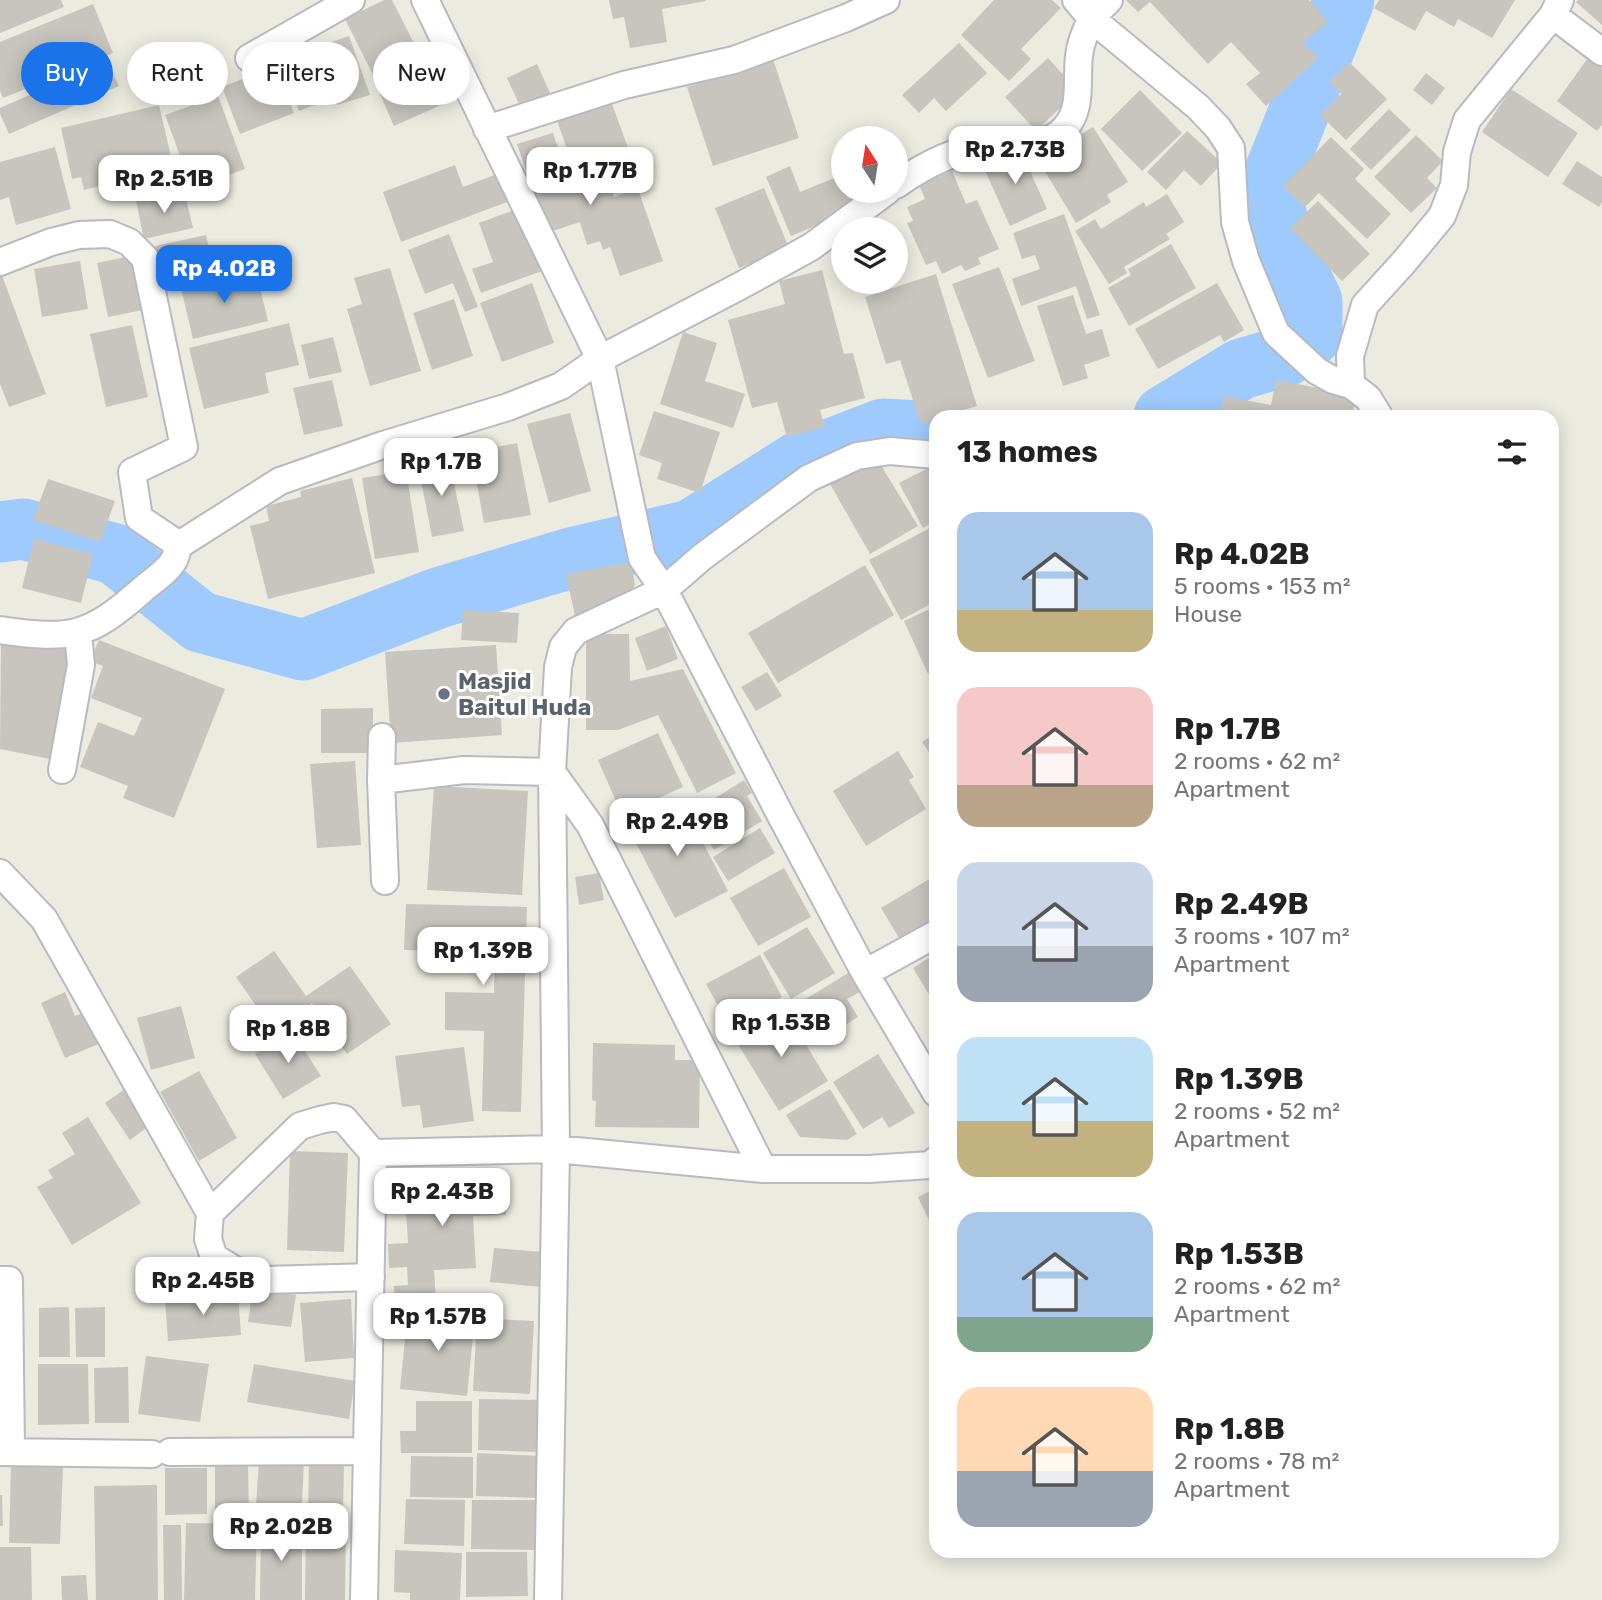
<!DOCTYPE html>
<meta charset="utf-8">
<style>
:root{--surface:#fff;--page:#f2f2f2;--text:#222;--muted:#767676;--accent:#1a73e8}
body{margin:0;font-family:Rubik,sans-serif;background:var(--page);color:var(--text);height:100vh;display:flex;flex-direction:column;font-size:26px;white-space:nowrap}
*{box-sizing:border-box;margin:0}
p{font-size:23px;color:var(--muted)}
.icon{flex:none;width:38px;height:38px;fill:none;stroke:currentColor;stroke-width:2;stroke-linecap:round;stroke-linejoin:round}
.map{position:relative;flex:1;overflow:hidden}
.details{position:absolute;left:929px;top:410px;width:630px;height:1148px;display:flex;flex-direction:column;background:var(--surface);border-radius:21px;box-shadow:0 4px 18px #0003}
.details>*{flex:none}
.top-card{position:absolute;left:21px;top:42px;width:665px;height:63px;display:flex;gap:14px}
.needle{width:46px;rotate:348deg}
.fabs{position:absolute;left:831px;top:126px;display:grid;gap:14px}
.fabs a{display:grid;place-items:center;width:77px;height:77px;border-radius:50%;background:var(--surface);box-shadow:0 4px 18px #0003;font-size:35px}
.price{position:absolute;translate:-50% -60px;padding:0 16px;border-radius:14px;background:#fff;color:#222;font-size:23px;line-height:46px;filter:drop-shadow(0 2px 4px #0008)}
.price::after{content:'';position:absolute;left:50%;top:42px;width:21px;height:16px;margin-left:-10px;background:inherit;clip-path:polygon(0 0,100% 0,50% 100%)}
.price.current{background:var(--accent);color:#fff}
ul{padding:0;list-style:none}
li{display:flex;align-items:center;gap:21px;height:175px;padding:0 28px}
li span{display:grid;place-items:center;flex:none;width:196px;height:140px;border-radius:21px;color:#555}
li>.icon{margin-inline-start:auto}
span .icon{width:84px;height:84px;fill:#fffc;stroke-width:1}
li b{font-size:30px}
h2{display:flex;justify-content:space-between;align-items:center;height:84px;padding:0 28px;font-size:30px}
.pill{padding:0 24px;border-radius:32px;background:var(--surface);box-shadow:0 4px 18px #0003;font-size:24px;line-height:63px}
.pill.current{background:var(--accent);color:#fff}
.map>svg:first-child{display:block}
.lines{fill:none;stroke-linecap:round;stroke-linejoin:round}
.river{stroke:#9ecafe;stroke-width:61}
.building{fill:#c7c5be}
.street-casing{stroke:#b8babf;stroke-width:30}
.street{stroke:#fff;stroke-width:26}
.worship-dot{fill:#6b7280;stroke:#fff;stroke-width:2.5}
.labels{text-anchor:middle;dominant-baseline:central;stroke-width:6;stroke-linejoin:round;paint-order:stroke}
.worship-label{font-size:23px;font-weight:bold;fill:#5b616d;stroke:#fff;text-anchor:start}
</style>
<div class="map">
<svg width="1602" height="1600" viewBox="0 0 1602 1600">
<rect width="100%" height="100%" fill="#ecebe0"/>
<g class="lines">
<path class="river" d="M1164,416L1241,369L1286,356L1312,335V301L1281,237L1270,184L1344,0
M0,532L23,529L115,554L200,622L303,650L438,598L571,558L691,530L800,461L883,429L936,432"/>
</g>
<path class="building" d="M0,0H61L64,7L0,33Z
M384,0H392L422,59L376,81L345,19Z
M609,0H706V1L662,9L667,42L630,48L624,17L613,19Z
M994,0H1052L1061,8L1021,49L1031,59L1009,81L961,35Z
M1126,0H1309L1328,21L1303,43L1318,58L1266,106L1246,84L1260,73L1231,42L1208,64L1150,2L1138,12Z
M1379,0H1515L1492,38L1458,19L1454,27L1426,11L1415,31L1374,8Z
M1578,0H1602V25L1576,2Z
M93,4L113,53L3,98L0,91V42Z
M349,36L370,95L337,105L317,47Z
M959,43L987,73L946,111L934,98L919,113L902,95Z
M310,51L328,100L299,111L282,62Z
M1590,55L1602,64V125L1597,131L1557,101Z
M1048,58L1078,91L1036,131L1005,97Z
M773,59L799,138L713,166L687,87Z
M107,61L119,86L9,134L0,114V108Z
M1349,62L1387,99L1346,140L1320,115L1341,94L1329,82Z
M537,64L550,93L520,106L507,78Z
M276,66L294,113L240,134L222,87Z
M433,68L448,102L394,126L379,92Z
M1426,73L1445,88L1432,105L1413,90Z
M1511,89L1578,133L1548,177L1482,132Z
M1140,90L1182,133L1142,171L1101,129Z
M218,96L245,169L192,188L165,115Z
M609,96L630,153L575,172L555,115Z
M159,105L177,182L119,196L116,182L84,190L81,177L72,179L61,128Z
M1389,109L1411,130L1371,170L1350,149Z
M1093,127L1128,182L1107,195L1111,202L1076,223L1034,153L1062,145Z
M1187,131L1222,163L1201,186L1184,170L1166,190L1147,172Z
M553,133L570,184L606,172L614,197L638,189L663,261L620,276L610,247L603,250L600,241L587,245L580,222L547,233L517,144Z
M1416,135L1443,161L1427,178L1437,188L1411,213L1374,177Z
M1331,137L1364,169L1355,179L1391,214L1367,239L1319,193L1305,207L1283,186Z
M1019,146L1047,209L1010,226L982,164Z
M55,147L71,209L16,225L9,197L0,200V162Z
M1577,161L1602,177V202L1599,207L1562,184Z
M455,165L463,187L497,174L507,202L401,242L383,192Z
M790,166L800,192L844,174V191H854L861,207L791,236L766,177Z
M952,171L966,204L977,200L999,249L978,258L981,264L965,271L961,265L942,274L936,261L926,265L907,223L913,221L907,207L925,199L919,185Z
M764,188L789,248L739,268L715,208Z
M184,190L193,228L144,239L136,201Z
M1167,194L1184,222L1166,234L1170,239L1124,267L1127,273L1109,284L1075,231L1095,219L1101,229L1144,202L1146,207Z
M1318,201L1370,254L1342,281L1290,228Z
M519,208L542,271L481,293L472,269L493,262L479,223Z
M1064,214L1100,315L1087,319L1076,286L1021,306L1012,279L1040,269L1035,255L1022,259L1013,233Z
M449,234L478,307L465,312L453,283L425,294L408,250Z
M206,235L215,275L163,286L155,246Z
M1171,244L1196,288L1129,326L1108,288L1131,275L1128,269Z
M136,255L148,309L108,317L97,263Z
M80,261L88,309L42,317L34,269Z
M999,267L1035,361L988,378L952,284Z
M390,268L421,371L370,386L347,309L362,304L354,278Z
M0,270L46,394L9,407L0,384Z
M822,270L844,354L853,353L865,398L820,410L825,427L787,437L777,402L752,408L728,320L785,304L779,281Z
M256,271L268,321L193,339L181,288Z
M936,274L977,406L944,416H936V419L921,424L900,360L886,364L865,297Z
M532,283L554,343L502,362L480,303Z
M1217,283L1244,330L1224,342L1220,335L1158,369L1135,329Z
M1073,295L1086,334L1102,329L1110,356L1084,365L1088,378L1063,386L1037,306Z
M454,299L473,356L432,370L413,313Z
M289,323L299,365L265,373L269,393L204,409L189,348Z
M132,325L148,397L106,407L90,334Z
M683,332L717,343L705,381L745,394L733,428L660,404Z
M333,337L342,372L309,379L301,345Z
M332,380L343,426L304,435L293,388Z
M1276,380L1356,395L1352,416H1220L1224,396L1271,405Z
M654,411L720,432L700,493L657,479L662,463L639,455Z
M570,413L591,491L549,503L527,424Z
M517,443L531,515L484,523L471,452Z
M876,457L918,526L870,554L830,484Z
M449,459L464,531L432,537L418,465Z
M932,466L936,474V521L923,528L899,483Z
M406,471L419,552L375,559L362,478Z
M352,478L375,573L268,599L250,526L269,521L266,506L301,497L300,491Z
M48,479L115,501L100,542L33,520Z
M936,525V601L901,620L869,560Z
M34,539L93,554L81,603L22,588Z
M631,562L635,585L622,606L575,616L566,574Z
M865,565L894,615L778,683L748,633Z
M936,606V670L928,674L904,621Z
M463,610L519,613L517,643L461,640Z
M666,626L678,659L647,671L635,638Z
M586,634H629L630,681L683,669L736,773L697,793L658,715L618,730H586Z
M1,635L73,650L50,759L0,749Z
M99,640L225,689L174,818L123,798L128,786L80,767L98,722L134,736L142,718L91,698L103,666L90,661Z
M496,645L502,735L391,743L385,652Z
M767,672L782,696L756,711L741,687Z
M373,708V753H321V709Z
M658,733L683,787L622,815L598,760Z
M936,733V756L933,758L922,742Z
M898,751L914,777L909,780L926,809L866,846L833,791Z
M355,761L361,845L317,848L310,764Z
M744,780L752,793L747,796L762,821L714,850L691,813Z
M434,786L528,791L522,895L427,890Z
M682,802L728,891L675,918L625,822L656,806L660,814Z
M760,828L775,853L728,881L713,857Z
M784,868L811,917L758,946L730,898Z
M599,873L604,900L579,905L575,877Z
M936,875V919L901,941L881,908Z
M406,904L527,907L521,1112L482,1111L484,1031L445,1030V992L494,993L495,952L404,950Z
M807,927L835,973L791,999L763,953Z
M274,951L306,996L350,966L391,1024L347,1054L312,1003L273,1030L236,977Z
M936,953V1006L913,968Z
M760,955L782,997L729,1026L706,984Z
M853,970L865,989L847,999L858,1017L811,1046L788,1010Z
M65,992L75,1016L95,1008L108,1040L65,1058L41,1003Z
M181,1006L195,1058L151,1070L137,1018Z
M784,1008L828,1081L779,1111L734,1038Z
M292,1031L321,1076L283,1099L255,1054Z
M593,1043L675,1045V1060H700L699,1128L595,1127L596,1101L592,1100Z
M464,1047L474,1121L423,1128L420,1105L402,1107L395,1056Z
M878,1054L915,1113L889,1128L882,1117L863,1129L833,1082Z
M199,1071L237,1138L199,1161L160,1092Z
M128,1087L153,1123L130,1140L105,1103Z
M830,1089L857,1134L847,1140L800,1137L786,1115Z
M88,1117L141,1203L72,1245L37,1187L53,1178L48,1170L75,1154L62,1133Z
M290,1151L348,1153L344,1252L287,1250Z
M503,1171L506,1215L473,1216L476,1268L434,1270L436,1303L395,1306L394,1286L408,1285L407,1267L389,1268L388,1244L408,1243L404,1177Z
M936,1188V1235L918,1197Z
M494,1248L543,1252L541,1287L490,1282Z
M253,1289L296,1295L291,1327L248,1322Z
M238,1294L241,1335L168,1341L165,1299Z
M351,1299L354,1358L305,1362L300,1303Z
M69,1307L70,1357H39V1308Z
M105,1307V1357H76L75,1308Z
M408,1310L475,1316L467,1396L400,1389Z
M477,1318L534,1321L530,1394L473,1391Z
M146,1356L209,1364L200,1422L138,1414Z
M38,1364H88L89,1424L38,1425Z
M254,1364L355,1381L349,1419L247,1402Z
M128,1367L129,1423H95L94,1368Z
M479,1399L541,1400L540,1452L478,1450Z
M416,1401H472V1453H401L400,1431H416Z
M477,1453L541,1456L539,1498L476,1496Z
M411,1456L473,1457V1498L410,1497Z
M259,1458L304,1461L301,1524L255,1521Z
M309,1465H344L343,1510H308Z
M11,1466L63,1467L60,1544L9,1543Z
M215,1466H248L249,1515L215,1516Z
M165,1468H207V1514L165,1515Z
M157,1485L158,1600H96L94,1486Z
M0,1495H2L3,1526H0Z
M406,1499L465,1500L464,1546L404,1544Z
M472,1500H537L536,1550L471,1549Z
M306,1519H346L345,1600H305Z
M186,1523L257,1524L255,1600H184Z
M163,1525H181L182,1600H164Z
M261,1525L302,1526V1600H260Z
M0,1547H31L32,1600H0Z
M395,1550L462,1553L460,1600H410V1593L394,1592Z
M466,1552H527L528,1596L466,1597Z
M86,1575L88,1600H62L61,1576Z"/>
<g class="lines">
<g class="street-casing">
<path id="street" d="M425,0L600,359L642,558L664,590L780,814L865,973L936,1093
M1076,0L1092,19L1198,107L1218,128L1231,148L1235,222L1246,261L1276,333L1317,371L1333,380L1351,385
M1553,15L1602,52
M249,58L351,0
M487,129L624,85L734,60L846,18L886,0
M896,185C924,165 955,150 989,144C1016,138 1044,152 1065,128C1083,108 1076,80 1079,56C1080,45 1086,30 1091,20C1095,13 1103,6 1109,0
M0,262L51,242L79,235L110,234L129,242L145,258L184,447L132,472L139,518L179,545
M1379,416L1368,398L1351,385L1350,356L1365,305L1404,262L1442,216L1454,185L1457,152L1467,120L1553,15L1560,0
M0,630C70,640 88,638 142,590C151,582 169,570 174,560C176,556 177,550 179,545L280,481L383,445L508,407L561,386L600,359L740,286L811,247L887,191
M62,770L81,665L78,633
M381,780L382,737
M0,873L44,919L210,1213L208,1239L214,1257L238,1272L266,1280L371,1277
M865,973L936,934
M763,1169H869L930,1165L936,1160
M210,1213L300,1126L320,1120L334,1117L344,1119L373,1153
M0,1280H9L11,1452
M0,1452L152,1454
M170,1452L367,1451
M364,1600L373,1153L556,1149L763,1169L590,825L552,772L464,770L381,780L385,881
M548,1600L556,1149L552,772L558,667L563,647L576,631L664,590L702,557L809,478L857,456L890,451L936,455"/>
</g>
<use href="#street" class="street"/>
</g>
<circle class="worship-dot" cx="444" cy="694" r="7"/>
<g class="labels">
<g class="worship-label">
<text x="458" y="681">Masjid<tspan x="458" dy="26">Baitul Huda</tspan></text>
</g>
</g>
</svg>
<div class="fabs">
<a><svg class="needle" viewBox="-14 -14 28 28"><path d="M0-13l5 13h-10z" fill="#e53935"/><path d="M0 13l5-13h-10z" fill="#767676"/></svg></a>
<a><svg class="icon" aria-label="layers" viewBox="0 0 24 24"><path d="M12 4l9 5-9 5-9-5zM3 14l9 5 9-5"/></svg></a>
</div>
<b class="price" style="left:1015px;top:186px">Rp 2.73B</b>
<b class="price" style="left:590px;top:207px">Rp 1.77B</b>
<b class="price" style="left:164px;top:215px">Rp 2.51B</b>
<b class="price current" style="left:224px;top:305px">Rp 4.02B</b>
<b class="price" style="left:441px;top:498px">Rp 1.7B</b>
<b class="price" style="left:677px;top:858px">Rp 2.49B</b>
<b class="price" style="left:483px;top:987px">Rp 1.39B</b>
<b class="price" style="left:781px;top:1059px">Rp 1.53B</b>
<b class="price" style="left:288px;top:1065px">Rp 1.8B</b>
<b class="price" style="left:442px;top:1228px">Rp 2.43B</b>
<b class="price" style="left:203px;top:1317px">Rp 2.45B</b>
<b class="price" style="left:438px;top:1353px">Rp 1.57B</b>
<b class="price" style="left:281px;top:1563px">Rp 2.02B</b>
<div class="top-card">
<a class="pill current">Buy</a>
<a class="pill">Rent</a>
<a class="pill">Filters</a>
<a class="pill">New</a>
</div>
<section class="details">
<h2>13 homes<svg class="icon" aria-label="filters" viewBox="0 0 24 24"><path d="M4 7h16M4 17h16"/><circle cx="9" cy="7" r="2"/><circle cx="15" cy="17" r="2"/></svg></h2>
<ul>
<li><span style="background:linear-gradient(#a9c7e8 70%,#c2b280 0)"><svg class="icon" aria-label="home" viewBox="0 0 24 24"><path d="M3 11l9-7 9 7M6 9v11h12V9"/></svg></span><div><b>Rp 4.02B</b><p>5 rooms · 153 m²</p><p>House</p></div></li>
<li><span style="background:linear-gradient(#f6c9c9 70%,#b9a48a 0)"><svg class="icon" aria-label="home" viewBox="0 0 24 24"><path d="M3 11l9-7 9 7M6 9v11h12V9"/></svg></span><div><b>Rp 1.7B</b><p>2 rooms · 62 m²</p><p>Apartment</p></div></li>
<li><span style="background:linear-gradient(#c9d6e8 60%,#9aa5b1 0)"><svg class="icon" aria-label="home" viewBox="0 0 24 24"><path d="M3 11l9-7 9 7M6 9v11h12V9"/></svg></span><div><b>Rp 2.49B</b><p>3 rooms · 107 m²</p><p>Apartment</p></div></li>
<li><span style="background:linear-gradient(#bfe0f5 60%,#c2b280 0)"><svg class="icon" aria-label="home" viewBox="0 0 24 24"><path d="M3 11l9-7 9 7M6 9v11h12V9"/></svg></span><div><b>Rp 1.39B</b><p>2 rooms · 52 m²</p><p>Apartment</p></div></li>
<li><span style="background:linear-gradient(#a9c7e8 75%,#7fa58c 0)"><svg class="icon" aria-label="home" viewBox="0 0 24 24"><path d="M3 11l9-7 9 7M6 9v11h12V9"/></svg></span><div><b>Rp 1.53B</b><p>2 rooms · 62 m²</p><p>Apartment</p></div></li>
<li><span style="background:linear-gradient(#ffd9b3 60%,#9aa5b1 0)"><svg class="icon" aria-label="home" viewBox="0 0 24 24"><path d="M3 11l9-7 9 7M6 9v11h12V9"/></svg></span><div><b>Rp 1.8B</b><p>2 rooms · 78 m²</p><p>Apartment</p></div></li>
</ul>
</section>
</div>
